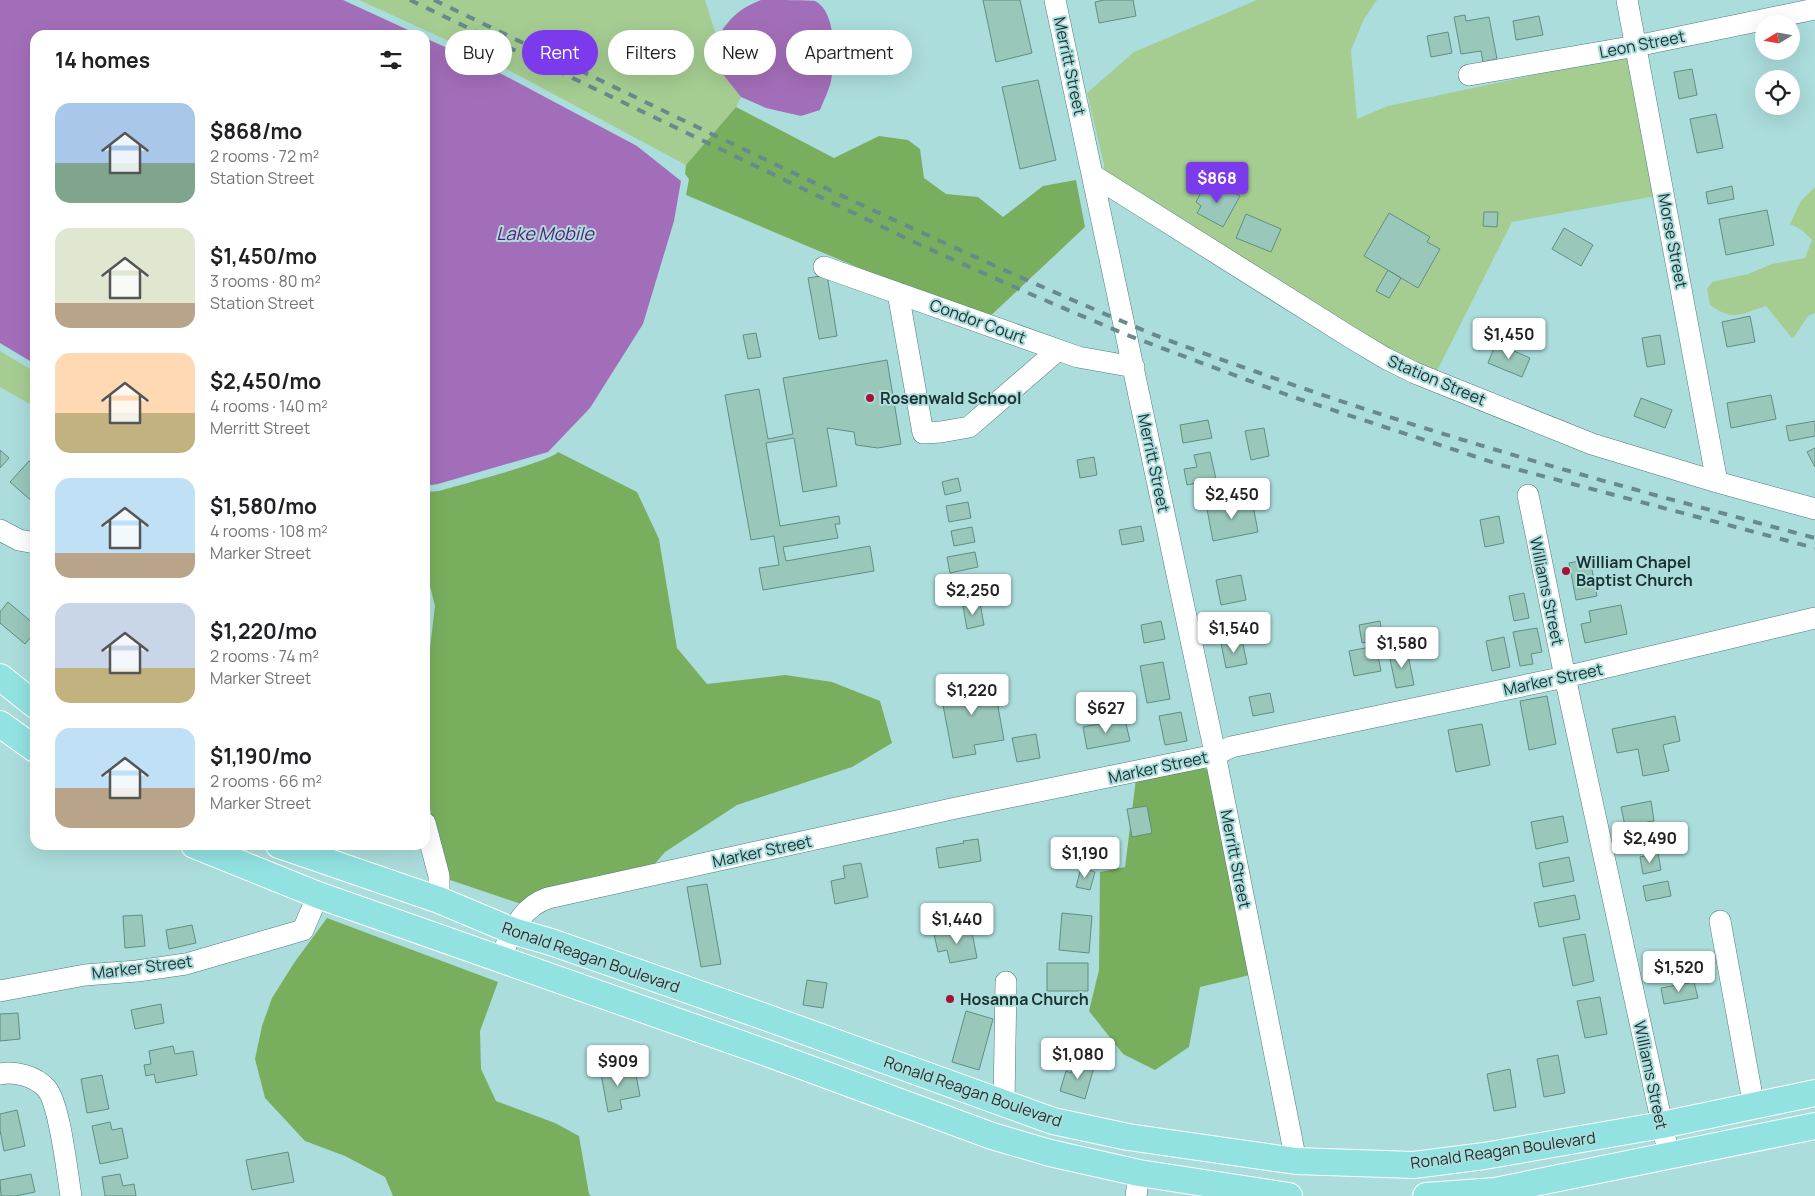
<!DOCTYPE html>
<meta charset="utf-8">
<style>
:root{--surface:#fff;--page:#f6f6f6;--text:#202124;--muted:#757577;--accent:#7c3aed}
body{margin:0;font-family:Manrope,sans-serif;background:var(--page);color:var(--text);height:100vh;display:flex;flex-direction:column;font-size:19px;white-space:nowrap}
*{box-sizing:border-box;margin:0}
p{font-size:16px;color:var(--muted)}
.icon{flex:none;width:28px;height:28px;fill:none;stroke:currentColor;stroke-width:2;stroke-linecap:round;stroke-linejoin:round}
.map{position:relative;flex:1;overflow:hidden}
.sheet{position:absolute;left:30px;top:30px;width:400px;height:820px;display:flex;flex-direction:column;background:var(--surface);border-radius:15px;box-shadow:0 5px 20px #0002}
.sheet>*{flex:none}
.top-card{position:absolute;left:445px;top:30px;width:475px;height:45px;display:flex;gap:10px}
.needle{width:32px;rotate:259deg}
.controls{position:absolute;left:1755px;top:15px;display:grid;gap:10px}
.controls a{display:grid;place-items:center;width:45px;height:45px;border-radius:50%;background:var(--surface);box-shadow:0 5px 20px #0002;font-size:25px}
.price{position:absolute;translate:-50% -42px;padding:0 11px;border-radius:5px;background:#fff;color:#222;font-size:16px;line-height:32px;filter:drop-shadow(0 1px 2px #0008)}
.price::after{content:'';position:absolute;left:50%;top:30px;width:15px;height:11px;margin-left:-8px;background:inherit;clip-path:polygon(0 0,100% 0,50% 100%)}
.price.active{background:var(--accent);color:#fff}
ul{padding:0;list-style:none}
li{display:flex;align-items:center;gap:15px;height:125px;padding:0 25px}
li span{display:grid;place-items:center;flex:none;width:140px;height:100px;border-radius:15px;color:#555}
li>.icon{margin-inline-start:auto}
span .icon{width:60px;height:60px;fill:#fffc;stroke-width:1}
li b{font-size:21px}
h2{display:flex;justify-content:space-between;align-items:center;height:60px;padding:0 25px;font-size:21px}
.tag{padding:0 18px;border-radius:22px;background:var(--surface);box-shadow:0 5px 20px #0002;font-size:18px;line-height:45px}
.tag.active{background:var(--accent);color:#fff}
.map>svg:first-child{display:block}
.green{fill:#a5cd92}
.forest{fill:#79ae5e}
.water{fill:#a36eb9}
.building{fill:#99c7ba;stroke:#628e82}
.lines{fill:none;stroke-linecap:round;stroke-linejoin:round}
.minor-casing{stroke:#4d7c7c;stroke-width:22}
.major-casing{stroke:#fff;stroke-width:28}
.minor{stroke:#fff;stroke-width:21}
.major{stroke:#92e2e2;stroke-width:26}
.rail{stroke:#678b8a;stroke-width:4;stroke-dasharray:9 9;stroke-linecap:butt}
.poi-dot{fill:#a81037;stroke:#abdddc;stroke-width:2}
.labels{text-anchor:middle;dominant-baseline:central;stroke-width:4;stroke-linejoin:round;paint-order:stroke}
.street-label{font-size:16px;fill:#1d3131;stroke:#abdddc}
.poi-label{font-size:16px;font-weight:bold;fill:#1d3131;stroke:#abdddc;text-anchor:start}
.water-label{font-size:18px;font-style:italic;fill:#5d1874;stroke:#abdddc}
</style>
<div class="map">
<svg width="1815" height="1196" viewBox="0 0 1815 1196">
<rect width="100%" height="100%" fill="#abdddc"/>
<path class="green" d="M359,0H705L717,38L721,72L741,97L736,107L686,165L486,58Z
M1257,0H1377L1364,19L1351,50L1357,119L1388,106L1629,55L1656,196L1512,222L1436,373L1390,352L1104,173V164L1087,93L1134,52Z
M1815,187V313L1808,316L1794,337L1792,338L1766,306C1740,314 1734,322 1710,305L1707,289L1712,282L1748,274L1772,264L1805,258L1812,240L1802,230L1790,224L1801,201Z
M0,351L35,372V407L0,387Z"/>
<path class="forest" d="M736,107L834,158L879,136L908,140L920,149L924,178L946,194L978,197L1003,217L1043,186L1076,180L1085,227L985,321L686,195L689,179L685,174L686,165Z
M558,452L637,492L659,539L677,648L707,684L785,675L832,682L880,701L892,743L852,767L737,805L665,852L652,867L521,904L447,879L425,788V652L430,648L435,606L425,566V492L439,491C456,486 552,461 558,452Z
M1203,767L1209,771L1250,975L1200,987L1189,1047L1155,1070L1123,1054L1089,1011L1099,970L1100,872L1125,867L1136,779Z
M327,918L498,982L480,1031L481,1069L496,1101L555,1123L579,1136L589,1194L591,1196H393L385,1177L345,1156L305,1141L265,1098L255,1059L262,1026L272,998L294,963Z"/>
<path class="water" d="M0,0H343L419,35H35V364L0,343Z
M761,0C772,0 807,0 815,1C837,12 835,60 831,81C829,90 824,100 820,110L801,116L766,108L741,97L721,72L717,38C730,18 738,9 761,0Z
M425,38L483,64L637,146L681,181L674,221L643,324L590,408L548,452L438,484L425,486Z"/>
<path class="building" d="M983,0H1020L1032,53L996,62Z
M1104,0H1133L1136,16L1099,23L1095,2Z
M1465,15L1466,21L1489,17L1497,59L1483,62L1481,51L1461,54L1454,17Z
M1539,16L1543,35L1516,40L1513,21Z
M1448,32L1452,53L1431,57L1427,36Z
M1692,69L1697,95L1679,99L1674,72Z
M1038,80L1056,160L1020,169L1002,87Z
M1716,114L1723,148L1697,153L1690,119Z
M1206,183L1220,191L1223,186L1240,196L1223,227L1197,213L1201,206L1196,202Z
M1732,186L1734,199L1708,204L1706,192Z
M1767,210L1774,245L1726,255L1719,219Z
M1484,212H1498L1497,227L1483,226Z
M1389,213L1430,237L1427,242L1440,249L1418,288L1364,256Z
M1246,214L1281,229L1271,252L1236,238Z
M1564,228L1593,245L1581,266L1552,249Z
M1388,270L1401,278L1389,298L1376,291Z
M827,275L837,336L819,339L808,278Z
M1750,316L1755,342L1727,347L1722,322Z
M756,333L761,357L748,359L743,335Z
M1660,335L1665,364L1647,367L1642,338Z
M1496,343L1530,358L1522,377L1488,363Z
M887,360L901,444L878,448L856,445L854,432L827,428L837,486L803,492L794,438L766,443L780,526L839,516L840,524H835L838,538L783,547L786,561L870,546L874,571L763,590L759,568L779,565L774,536L751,540L725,395L759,389L768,439L793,434L783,378Z
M1771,395L1776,419L1731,428L1727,403Z
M1641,398L1672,410L1665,428L1634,416Z
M1208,420L1212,438L1183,443L1180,425Z
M1815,421V436L1789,441L1786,426Z
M1264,428L1269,456L1251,460L1245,431Z
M1815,448V467L1807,452Z
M0,450L9,458L0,468Z
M1210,452L1216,479L1187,485L1184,469L1197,467L1194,455Z
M1094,457L1097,475L1080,478L1077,460Z
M29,461L35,467L34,503L10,482Z
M958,478L961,491L945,495L942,482Z
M1252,500L1258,532L1213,541L1207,509Z
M968,502L971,518L949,522L946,506Z
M1499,516L1504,543L1485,547L1480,520Z
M1141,526L1144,541L1122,545L1119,530Z
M972,527L975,542L954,546L951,531Z
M975,552L978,567L950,573L947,557Z
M1590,559L1597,596L1576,600L1569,563Z
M1241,575L1246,600L1221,605L1216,580Z
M979,577L982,592L962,595L960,581Z
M1524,593L1529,618L1514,621L1509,596Z
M8,602L35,625V632L25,644L0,623V612Z
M980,603L984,625L967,629L963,606Z
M1621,605L1627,634L1585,643L1581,624L1591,622L1589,611Z
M1161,621L1165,639L1144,643L1141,625Z
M1380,621L1383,639L1362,643L1359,625Z
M1537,628L1542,652L1531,654L1533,664L1520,666L1513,632Z
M1504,637L1510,667L1492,671L1486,641Z
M1242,639L1247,664L1226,668L1221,643Z
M1376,646L1381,671L1354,676L1349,651Z
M1407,650L1414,685L1396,688L1389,654Z
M1163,662L1170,699L1147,703L1140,666Z
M993,679L1004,740L974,745L976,754L953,758L940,689Z
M1270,693L1274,712L1253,716L1249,697Z
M1547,696L1556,744L1529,750L1520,701Z
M1181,712L1187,741L1165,745L1159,716Z
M1675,716L1680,741L1663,745L1669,771L1643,776L1638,749L1617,753L1612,729Z
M1125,719L1130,741L1087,749L1083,727Z
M1482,724L1490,765L1456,772L1448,730Z
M1036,734L1040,758L1017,762L1012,738Z
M1651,801L1654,821L1625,826L1621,807Z
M1147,806L1152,833L1132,837L1127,809Z
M1563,816L1568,842L1536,849L1531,822Z
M1655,830L1658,847L1635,851L1632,835Z
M978,839L981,861L939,868L936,848L964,843L963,841Z
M1658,853L1661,870L1643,874L1640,857Z
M1569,857L1574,881L1543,887L1539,863Z
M861,863L868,897L835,904L831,881L845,878L843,866Z
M1081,868L1095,872L1090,890L1076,887Z
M1668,881L1671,896L1646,901L1643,886Z
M707,884L721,964L701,967L687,887Z
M1575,895L1580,919L1539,927L1534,903Z
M1062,913L1092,916L1089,953L1059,950Z
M142,915L145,946L125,948L123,916Z
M192,925L196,943L169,949L166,930Z
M971,927L977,958L950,963L947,950L938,952L934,934Z
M1585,934L1594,981L1573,986L1563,938Z
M1047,963H1088V991H1047Z
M807,980L827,983L823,1008L803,1005Z
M1694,982L1698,998L1664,1004L1661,988Z
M1600,997L1607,1034L1585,1038L1577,1001Z
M161,1004L164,1023L135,1029L131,1010Z
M966,1011L993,1019L979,1070L952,1062Z
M18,1013L20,1039L0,1041V1014Z
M173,1046L175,1054L193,1051L197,1075L156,1083L154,1074L146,1076L144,1065L151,1064L149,1051Z
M1558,1055L1565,1093L1544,1097L1537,1059Z
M1074,1061L1094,1067L1085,1099L1060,1091L1066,1071L1071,1073Z
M620,1064L623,1077L636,1075L640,1096L620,1100L622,1109L608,1112L600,1068Z
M1510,1069L1516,1107L1494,1111L1487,1074Z
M102,1075L109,1109L87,1113L81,1079Z
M17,1110L25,1146L4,1151L0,1130V1114Z
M110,1122L112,1130L122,1128L128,1158L100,1164L92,1126Z
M288,1152L294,1182L252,1190L246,1160Z
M31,1174L35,1192L15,1196H1L0,1180Z
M120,1174L123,1186L134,1184L136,1196H105L102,1177Z"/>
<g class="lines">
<g class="minor-casing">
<path id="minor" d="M1055,0L1212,739L1296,1161
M1627,0L1717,482
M1469,75L1636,46L1815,9
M1094,176L1350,337L1385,358L1415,373L1592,444L1717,482L1815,509
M824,267L1078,357L1134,367
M898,293L923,433L941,432L969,427L1058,350
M1528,495L1565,677L1669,1156
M0,530L19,540L35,543
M425,823L439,876V900
M1720,921L1754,1107
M499,960C512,934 519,908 548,898L956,808L1215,755L1231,747L1565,677L1815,618
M0,991L85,975L137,971L186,964L303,930L318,895
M0,1074C15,1071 35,1076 46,1088C60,1103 67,1173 71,1196
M1004,1103L1006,982
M1136,1196L1139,1173"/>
</g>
<g class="major-casing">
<path id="major" d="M0,677L35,705
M0,724L35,749
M194,845L318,895L764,1052L992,1136L1050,1153L1139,1173L1289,1196
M279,845L439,900L513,931L551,942L768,1018L1053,1121L1128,1137L1296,1161L1414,1165L1484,1156L1662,1125L1815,1093
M1426,1196L1495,1191L1815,1126"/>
</g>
<use href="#minor" class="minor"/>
<use href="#major" class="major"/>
<path class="rail" d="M410,0L914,242L1021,290L1127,335L1293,397L1501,465L1815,548
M434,0C663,110 890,223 1124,322C1167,341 1212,356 1257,372C1440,438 1627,488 1815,538"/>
</g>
<g class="poi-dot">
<circle cx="870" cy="398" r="5"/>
<circle cx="1566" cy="571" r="5"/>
<circle cx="950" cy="999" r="5"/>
</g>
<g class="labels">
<g class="street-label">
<text transform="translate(1642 44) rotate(-11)">Leon Street</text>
<text transform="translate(1070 66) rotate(78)">Merritt Street</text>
<text transform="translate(1673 241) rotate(79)">Morse Street</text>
<text transform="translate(978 321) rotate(20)">Condor Court</text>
<text transform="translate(1437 380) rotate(23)">Station Street</text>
<text transform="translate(1154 463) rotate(78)">Merritt Street</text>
<text transform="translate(1547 591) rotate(78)">Williams Street</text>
<text transform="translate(1553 679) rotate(-12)">Marker Street</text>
<text transform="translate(1158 767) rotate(-12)">Marker Street</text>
<text transform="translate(762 851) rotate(-12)">Marker Street</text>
<text transform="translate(1236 859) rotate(79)">Merritt Street</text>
<text transform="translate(591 957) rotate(19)">Ronald Reagan Boulevard</text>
<text transform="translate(142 967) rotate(-7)">Marker Street</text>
<text transform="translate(1651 1075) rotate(78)">Williams Street</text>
<text transform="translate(973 1091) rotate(19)">Ronald Reagan Boulevard</text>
<text transform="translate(1503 1150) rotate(-8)">Ronald Reagan Boulevard</text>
</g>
<g class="poi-label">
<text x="880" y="398">Rosenwald School</text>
<text x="1576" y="562">William Chapel<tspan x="1576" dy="18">Baptist Church</tspan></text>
<text x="960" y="999">Hosanna Church</text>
</g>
<g class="water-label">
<text x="545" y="233">Lake Mobile</text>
</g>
</g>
</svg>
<div class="controls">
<a><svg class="needle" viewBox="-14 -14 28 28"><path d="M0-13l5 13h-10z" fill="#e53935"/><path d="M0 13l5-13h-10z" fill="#757577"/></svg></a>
<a><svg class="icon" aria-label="locate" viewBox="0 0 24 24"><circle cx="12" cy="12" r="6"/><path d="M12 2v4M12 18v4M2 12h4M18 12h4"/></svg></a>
</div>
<b class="price active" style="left:1217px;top:204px">$868</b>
<b class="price" style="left:1509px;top:360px">$1,450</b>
<b class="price" style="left:1232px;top:520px">$2,450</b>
<b class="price" style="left:973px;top:616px">$2,250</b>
<b class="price" style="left:1234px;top:654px">$1,540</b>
<b class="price" style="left:1402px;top:669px">$1,580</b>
<b class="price" style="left:972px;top:716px">$1,220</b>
<b class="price" style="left:1106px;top:734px">$627</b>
<b class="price" style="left:1650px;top:864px">$2,490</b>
<b class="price" style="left:1085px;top:879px">$1,190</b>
<b class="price" style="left:957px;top:945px">$1,440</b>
<b class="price" style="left:1679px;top:993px">$1,520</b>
<b class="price" style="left:1078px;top:1080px">$1,080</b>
<b class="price" style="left:618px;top:1087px">$909</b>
<div class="top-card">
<a class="tag">Buy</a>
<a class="tag active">Rent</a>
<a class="tag">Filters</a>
<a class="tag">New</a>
<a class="tag">Apartment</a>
</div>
<section class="sheet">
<h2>14 homes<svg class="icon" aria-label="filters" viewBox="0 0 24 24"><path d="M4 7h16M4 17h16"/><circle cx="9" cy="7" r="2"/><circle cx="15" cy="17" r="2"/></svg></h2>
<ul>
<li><span style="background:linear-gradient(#a9c7e8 60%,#7fa58c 0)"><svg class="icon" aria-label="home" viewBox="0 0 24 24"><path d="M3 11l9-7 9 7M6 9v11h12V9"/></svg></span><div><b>$868/mo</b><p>2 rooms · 72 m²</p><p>Station Street</p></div></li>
<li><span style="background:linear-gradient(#dfe7d0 75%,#b9a48a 0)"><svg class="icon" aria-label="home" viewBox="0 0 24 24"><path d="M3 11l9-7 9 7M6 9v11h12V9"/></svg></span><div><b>$1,450/mo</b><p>3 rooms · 80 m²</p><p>Station Street</p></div></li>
<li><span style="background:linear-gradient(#ffd9b3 60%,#c2b280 0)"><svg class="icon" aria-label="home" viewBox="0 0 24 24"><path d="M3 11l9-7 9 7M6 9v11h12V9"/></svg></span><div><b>$2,450/mo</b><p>4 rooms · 140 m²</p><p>Merritt Street</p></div></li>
<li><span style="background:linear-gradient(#bfe0f5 75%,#b9a48a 0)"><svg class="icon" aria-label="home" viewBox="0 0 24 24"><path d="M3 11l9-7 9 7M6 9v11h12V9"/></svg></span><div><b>$1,580/mo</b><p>4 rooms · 108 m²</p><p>Marker Street</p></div></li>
<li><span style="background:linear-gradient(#c9d6e8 65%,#c2b280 0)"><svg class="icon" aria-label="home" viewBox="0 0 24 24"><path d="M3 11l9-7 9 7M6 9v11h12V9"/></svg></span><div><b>$1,220/mo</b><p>2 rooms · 74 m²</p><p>Marker Street</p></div></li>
<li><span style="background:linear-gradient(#bfe0f5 60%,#b9a48a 0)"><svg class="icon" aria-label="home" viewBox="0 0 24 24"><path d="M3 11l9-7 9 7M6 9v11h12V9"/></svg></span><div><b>$1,190/mo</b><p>2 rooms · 66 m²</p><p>Marker Street</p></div></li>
</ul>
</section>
</div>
